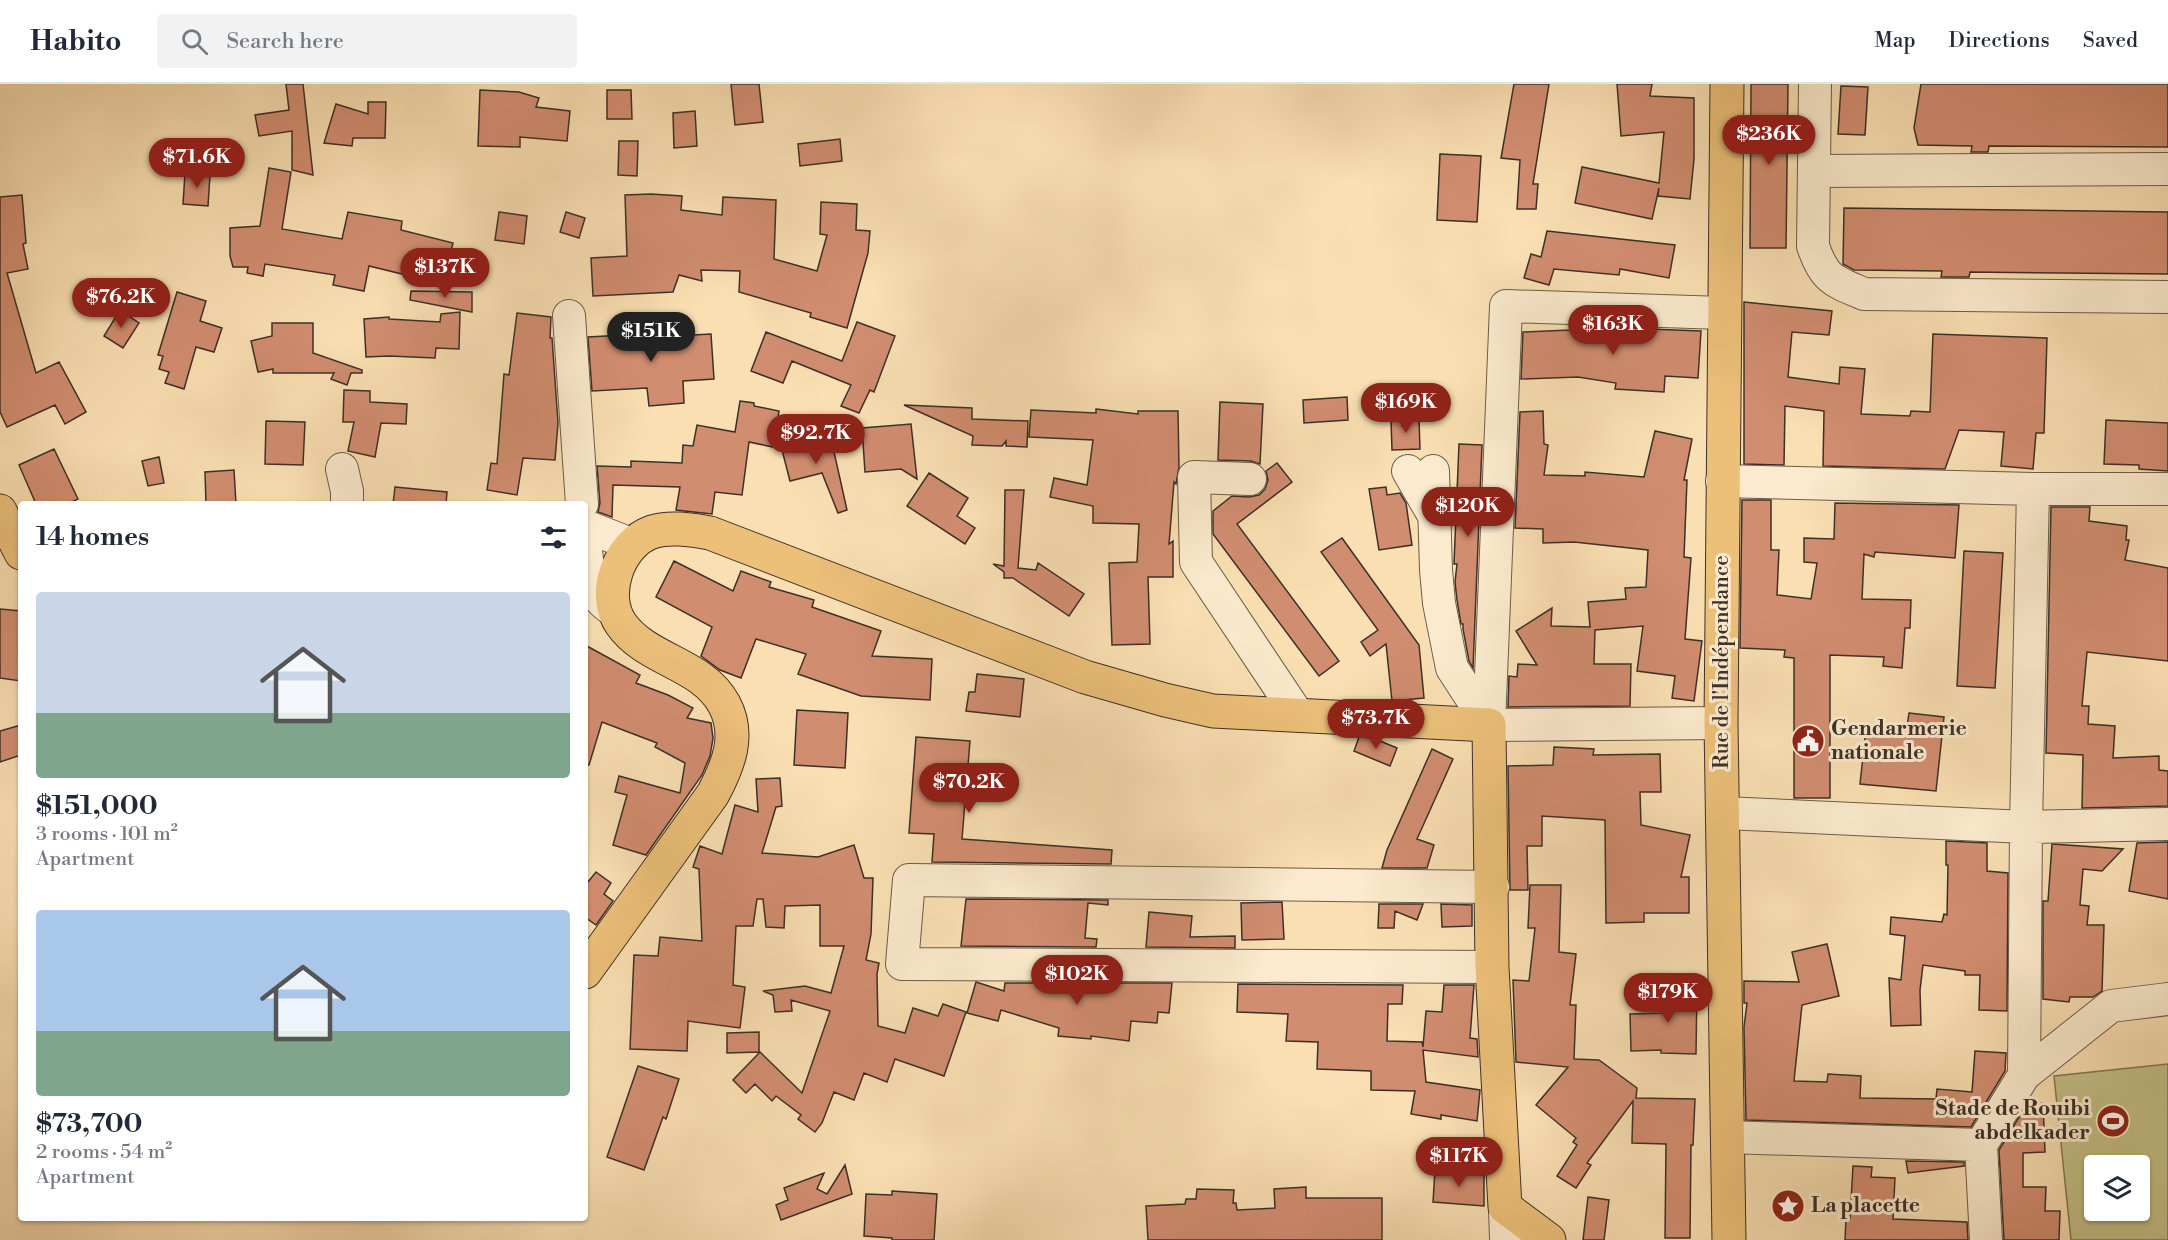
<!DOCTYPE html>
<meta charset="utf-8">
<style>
:root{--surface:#fff;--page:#f2f2f3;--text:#1f2937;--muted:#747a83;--line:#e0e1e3;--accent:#8f2418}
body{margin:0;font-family:"Libre Bodoni",serif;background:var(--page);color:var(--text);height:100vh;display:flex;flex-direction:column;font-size:22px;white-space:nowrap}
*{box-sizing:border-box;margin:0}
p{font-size:20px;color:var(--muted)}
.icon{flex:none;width:33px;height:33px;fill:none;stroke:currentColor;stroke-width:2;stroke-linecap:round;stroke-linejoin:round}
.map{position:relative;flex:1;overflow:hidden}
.panel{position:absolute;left:18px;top:417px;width:570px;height:720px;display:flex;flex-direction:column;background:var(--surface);border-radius:6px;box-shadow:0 2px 4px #0004}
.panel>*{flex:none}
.controls{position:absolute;left:2084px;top:1071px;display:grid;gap:12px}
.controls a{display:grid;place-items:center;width:66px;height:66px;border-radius:6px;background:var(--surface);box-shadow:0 2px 4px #0004;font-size:30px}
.price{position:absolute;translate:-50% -51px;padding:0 14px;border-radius:21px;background:var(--accent);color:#fff;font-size:20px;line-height:39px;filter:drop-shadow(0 2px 3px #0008)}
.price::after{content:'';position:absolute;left:50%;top:36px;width:18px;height:14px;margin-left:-9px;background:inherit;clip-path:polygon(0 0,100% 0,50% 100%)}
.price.on{background:#222;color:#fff}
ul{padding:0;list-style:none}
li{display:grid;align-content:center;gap:12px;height:318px;padding:0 18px}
li span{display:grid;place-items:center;height:186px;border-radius:6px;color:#555}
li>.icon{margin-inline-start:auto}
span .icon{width:108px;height:108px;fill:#fffc;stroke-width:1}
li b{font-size:26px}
h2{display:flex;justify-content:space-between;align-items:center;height:72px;padding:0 18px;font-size:26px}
header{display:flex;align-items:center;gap:36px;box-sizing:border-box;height:84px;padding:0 30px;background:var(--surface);border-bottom:2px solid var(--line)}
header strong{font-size:28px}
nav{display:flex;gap:33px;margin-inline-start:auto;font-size:21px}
.search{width:420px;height:54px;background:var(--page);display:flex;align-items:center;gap:15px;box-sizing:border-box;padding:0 21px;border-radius:6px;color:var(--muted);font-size:22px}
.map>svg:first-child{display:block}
.green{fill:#c4c088;stroke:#807858;stroke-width:1.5;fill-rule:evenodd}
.building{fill:#d18d70;stroke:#3c3029;stroke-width:1.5}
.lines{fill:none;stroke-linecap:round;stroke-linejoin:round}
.minor-casing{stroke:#6b5c4b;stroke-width:34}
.major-casing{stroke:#3c3029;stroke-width:35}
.minor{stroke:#fbeacd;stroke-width:32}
.major{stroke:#ecc079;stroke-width:33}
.labels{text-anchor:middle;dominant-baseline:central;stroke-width:6;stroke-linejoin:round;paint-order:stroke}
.street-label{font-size:21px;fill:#3c3029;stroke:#fbeacd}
.poi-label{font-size:21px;font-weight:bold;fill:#3c3029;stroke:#fbeacd;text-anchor:start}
</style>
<header>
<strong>Habito</strong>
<div class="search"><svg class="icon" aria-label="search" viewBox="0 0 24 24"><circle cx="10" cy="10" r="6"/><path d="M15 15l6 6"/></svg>Search here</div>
<nav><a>Map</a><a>Directions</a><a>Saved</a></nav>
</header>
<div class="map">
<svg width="2168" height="1156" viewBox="0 0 2168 1156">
<rect width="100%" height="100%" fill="#f9dfb2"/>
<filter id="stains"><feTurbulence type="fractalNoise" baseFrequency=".00333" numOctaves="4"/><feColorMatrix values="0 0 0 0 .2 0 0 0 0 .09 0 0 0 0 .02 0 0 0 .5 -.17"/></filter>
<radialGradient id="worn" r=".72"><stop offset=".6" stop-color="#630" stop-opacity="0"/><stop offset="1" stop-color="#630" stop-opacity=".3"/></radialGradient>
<path class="green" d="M2168,980V1156H2071L2054,992ZM2094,1082H2139V1126H2094Z"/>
<path class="building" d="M286,0H303L313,91L292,86V47L259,52L255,31L289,26Z
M731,0H759L763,38L735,41Z
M1514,0H1549L1533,100H1538L1536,125H1517L1520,76L1501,74Z
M1617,0H1652L1650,12L1694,14V75L1690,115L1658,112L1659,104L1652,135L1575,119L1582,83L1659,99L1664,48L1621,52Z
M1751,0H1788L1786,164H1750Z
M1921,0H2168V63L1989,62L1988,68H1971L1972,62L1918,61L1914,44Z
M1841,2L1868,3L1865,51L1838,50Z
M480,6L519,8L539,14L536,23L570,27L567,57L520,53V63L478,62Z
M607,6H631L632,35H607Z
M368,18H386L385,54H353L352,62L324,59L336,20L368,30Z
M695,27L697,62L674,64L673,29Z
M840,55L842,77L800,82L798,60Z
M619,57H638L637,92L618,91Z
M1440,70L1481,72L1477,138L1437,136Z
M269,84L291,88L282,145L342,155L348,128L402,137L401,146L453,159L443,200L369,182L364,207L333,201L335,191L265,180L263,192L247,189L248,183H233L230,172V144L260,142Z
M185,89L210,91L208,122L183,120Z
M651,110L682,112L681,126L722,131L723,113L776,116L774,175L817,187L827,151L820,150L821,118L857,120L856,146L870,147L868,169L847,244L810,233L811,229L739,208L740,187L701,186L702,197L679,191L673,208L593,212L591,174L627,172L625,111Z
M22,111L26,159L23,160L28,185L7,189L36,289L59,278L86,328L65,340L55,321L7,343L0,328V113Z
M1844,124L2168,128V190L1970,188L1969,193H1941L1942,187L1854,186L1843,180Z
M499,128L527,132L524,160L495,156Z
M566,128L585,134L579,154L560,148Z
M1547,147L1675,161L1669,194L1620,185L1619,191L1554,185L1549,201L1524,194L1531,170L1541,173Z
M411,207L472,208V228L410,216Z
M177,208L206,217L200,237L222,244L214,268L196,263L184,305L165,299L169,288L159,285L163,272L158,271Z
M1744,218L1832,227L1829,251L1792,248L1788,293L1839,300L1840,283L1865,285L1861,330L1910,332L1911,327L1930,328L1933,250L2047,254L2044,349H2036L2033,385L2001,382L2004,348L1959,346L1945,385L1823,382L1824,327L1785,322L1784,381L1744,380Z
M120,226L139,239L123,264L104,252Z
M460,228L459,265L436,264L435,274L389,272L366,273L364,235L389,233V235L440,238L441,230Z
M517,229L551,233L550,254H552L558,339L555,376L523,374L517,411L487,406L491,379L497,380L504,290L509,291Z
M857,238L895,252L874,308L870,306L859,329L841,322L851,301L792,277L783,299L751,287L766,248L842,277Z
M272,239H313V269L362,286V289H351L347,301L331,295L334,289H273V285L258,288L251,257L272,252Z
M1570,242L1701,247L1698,294L1665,292L1664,308L1615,305L1616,299L1578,293L1521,295L1523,248L1570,246Z
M675,245V252L711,250L714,295L683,297L684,319L649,322L647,304L592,307L588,253L644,250V247Z
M344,306L370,307V318L407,320L406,340L381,339L375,373L348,367L354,338H343Z
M1347,313L1348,336L1304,339L1303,316Z
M740,317L754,319V322L779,327L773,363L749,358L742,411L715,408L712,430L676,426L680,403L613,401L612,433L598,428L600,419L597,382L631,383V377L682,379L683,361L693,362L697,341L735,348Z
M1220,318L1263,320L1260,380L1251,377L1218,376Z
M904,321L972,324V335L1028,337L1027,363L1006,362V357L1002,362L972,361L973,352Z
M1096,325L1138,330V327H1178L1179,383L1176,400L1174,398L1169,460L1173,457V493H1148L1150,560L1112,561L1109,479L1137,478L1139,440L1093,439V422L1050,413L1054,394L1087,401L1093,356L1029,353L1031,326L1096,329Z
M1543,327L1544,360L1548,361L1544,391L1585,392V388L1644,393L1655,347L1692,355L1684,396H1687L1684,473L1691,474L1685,555L1702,557L1694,617L1672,614L1675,592L1637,587L1643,542L1595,546L1594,580H1631L1630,622L1508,623L1509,592L1517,593L1518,580L1537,581L1516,547L1552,524L1551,542L1590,543L1588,518L1626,515L1625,504L1646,503L1648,466L1574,458L1543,459V445L1515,444L1520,328Z
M1419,335L1420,365L1392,366L1391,336Z
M2106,336L2168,339V387L2139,385V381L2104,380Z
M266,337L305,338L303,381L265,380Z
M911,340L917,395L901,385L865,388L862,344Z
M830,350L847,426L838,429L822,389L790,397L781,362Z
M1459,360L1482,361L1473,584L1469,577L1463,545V540H1461L1457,516L1455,498L1457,480H1454Z
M54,365L78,415L68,420H36L19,381Z
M159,373L164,399L148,402L142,377Z
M1277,379L1292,398L1237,440L1339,577L1319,592L1213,450V427L1232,412L1249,413L1259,411L1265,405L1268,396L1266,387Z
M234,386L236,420H206L205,388Z
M929,389L968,414L957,432L975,444L965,460L907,422Z
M395,403L447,408L446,420H393Z
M1386,403L1387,411L1400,409L1406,419L1412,461L1379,466L1369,405Z
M1005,406H1024L1018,484L1036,486L1038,479L1084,510L1069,532L1013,494H1004V488L993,480L1004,482Z
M1742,416H1771V466H1779L1777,511L1811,515L1817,479L1804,478V454L1834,455L1835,419L1959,421L1955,474L1875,468L1874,473L1864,470L1862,515L1911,516L1910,544H1905L1902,584L1883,582L1884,573L1830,571V714H1794V574L1784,573L1785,566L1740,564Z
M2051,423H2090L2089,437L2127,442L2126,456H2129L2125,476L2168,484V577L2087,568L2082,622H2089L2088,640L2115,642L2113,674L2159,672V686L2168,687V722L2082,724L2083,671L2046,669Z
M1342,454L1419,561L1424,614L1392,617L1386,560L1370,572L1361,558L1378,546L1321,468Z
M1964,467L2003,469L1995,604L1957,602Z
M674,477L733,507L741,487L771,498L769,503L814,516L812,523L881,547L872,572L932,575L930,616L861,612L798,590L806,570L756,555L741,594L720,586L701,572L712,543L656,513Z
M0,525L21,527V597L0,594Z
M585,561L640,591L636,599L668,611L693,624L687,634L711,639L713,654L710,672L702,691L646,771L613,761L627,711L615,708L619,692L680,709L685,679L655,663L657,659L602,638L589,681H585Z
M977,590L1024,595L1020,633L966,627L969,608H975Z
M797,626L848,629L845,684L794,681Z
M1909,629L1944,633L1936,707L1860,700L1866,645L1906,650Z
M21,641V671L0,678V647Z
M916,653L970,657L962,755L1112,766L1111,780L932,778L934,750L909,749Z
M1359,653L1373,654L1397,664L1390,682L1354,667Z
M1554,663L1594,665L1593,671L1660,670L1661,708H1640L1641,741L1690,751L1681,793H1689V829H1644V838L1606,839L1605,736L1542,732V762H1527L1528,806H1510L1508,682L1553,681Z
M1432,665L1453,675L1417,755L1434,761L1427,784H1382L1387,766Z
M780,694L782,722L776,723L762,769L818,773L854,761L864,794H873L871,850L866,876L879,879L877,890L878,942L905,949L913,924L938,932L943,920L966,928L944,992L895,975L887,998L864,989L854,1016L834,1008L822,1039L815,1048L798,1035L801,1031L776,1012L772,1017L755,1000L746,1009L733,996L760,968L802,1009L830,927L791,916L792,927L775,928L773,911L763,907L805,902L831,909L844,862H820V821L785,822L784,844L766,843L763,815H757L753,842H736L733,901L745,903L740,944L688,937L687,967L630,965L634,871L658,872L660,853L702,857L699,785L693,783L700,762L722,770L735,721L758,728L756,695Z
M1946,757L1987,759V787L2008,789L2007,927L1979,926L1980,891H1965V887L1923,881L1920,906L1921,941L1891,942L1889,894L1901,896L1905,852L1890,850L1891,833L1942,838L1944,830L1947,831L1948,781H1946Z
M2168,758V815L2129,807L2137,759Z
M2052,760L2123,765L2102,787L2083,785L2080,821L2089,822L2087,841H2104L2102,907L2093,913H2070L2069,918L2043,915V817H2048Z
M596,788L611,799L604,810L613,817L596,841L586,834L585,835V796L588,798Z
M1530,801H1561L1559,868L1576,870L1570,921H1576L1574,975L1599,976L1637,1004L1636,1014L1695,1015L1693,1061H1691L1690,1154H1665L1666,1060L1632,1059L1633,1017L1587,1079L1591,1081L1576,1104L1557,1092L1577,1061L1573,1058L1576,1054L1536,1021L1568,983L1516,978L1513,896L1529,897L1535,844H1528Z
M966,815L1108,816V821L1088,819L1085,854L1097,855L1096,863L961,862Z
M1282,818L1284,855L1242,856L1241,819Z
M1379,820H1423L1417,836L1395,827L1394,844H1378Z
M1441,820L1472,821V842L1442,843Z
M1149,828L1192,832L1190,853L1235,852V864L1146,863Z
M1827,860L1839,912L1802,921L1794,997L1827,998L1828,990L1861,992L1860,1014L1936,1015L1937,1005L1972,1008L1975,967L2006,969L2005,987L1971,1043L1746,1036L1744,943L1747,919H1744V897L1799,898L1792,868Z
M976,898L1004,907L1005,899H1172L1169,929L1158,928L1157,939L1131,937L1129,957L1091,952V955L1058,952L1059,944L1001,926L998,937L967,929Z
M1238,900L1403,901L1402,920H1388L1387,957L1422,958L1423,963L1426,927L1442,928L1444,901H1474L1470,954L1477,955L1478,973L1423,966L1426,998L1480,1006L1477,1037L1441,1031V1035L1411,1030L1415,1007L1371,1006V987L1317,985L1318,958L1286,957L1288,930L1237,928Z
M1662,903H1697L1696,970L1661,969V966L1631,967L1630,930L1662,929Z
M759,948V968L727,969V949Z
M638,982L679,995L666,1035L663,1033L644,1086L607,1073Z
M2043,1019L2045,1068L2023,1069V1103H2046L2045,1127H2060L2059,1156H2004L1999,1066L2027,1020Z
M1906,1077L1964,1078V1082L1908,1089Z
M845,1081L852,1110L781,1136L776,1121L788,1116L784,1104L824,1089L817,1105L827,1110Z
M1853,1082L1872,1083L1871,1093L1895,1094L1893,1135L1967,1138L1968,1156H1845L1846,1135H1850Z
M1435,1086L1484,1090V1122L1433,1118Z
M1306,1103V1114H1382V1156H1148L1146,1122L1185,1120L1186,1115H1196L1197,1105L1234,1106L1233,1119H1236L1237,1126L1275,1124L1274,1105Z
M892,1107L937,1110L934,1156H892V1154L864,1152L866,1110L892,1111Z
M1588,1113L1609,1116L1604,1156H1583Z"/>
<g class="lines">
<g class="minor-casing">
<path id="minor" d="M1815,0L1813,162C1824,195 1833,197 1864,210L2168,213
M1814,87L2168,85
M569,232L582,420
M342,385L347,407V420
M1408,387L1433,430
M1433,387L1436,486L1439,519L1452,584L1489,641
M1250,395L1194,393L1196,478L1298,631
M1722,397L2033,405H2168
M585,442L631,460
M585,457C588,483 588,512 613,526
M1489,641L1506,222L1723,229
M1489,641L1721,639
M1724,729L2026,743L2168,740
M1492,883L902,880L909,796L1493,803
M2024,991L2026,743L2033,405
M1727,1053L1981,1061
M1505,1123L1506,1156
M1986,1156L1981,1061L2024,991L2111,922L2168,915"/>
</g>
<g class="major-casing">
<path id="major" d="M1727,0L1721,639L1729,1156
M0,427L21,469
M585,888L713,710C728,682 741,651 724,620C702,579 647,577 621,540C601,511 618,460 652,448C670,442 692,446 710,449L1085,593L1165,616L1213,627L1489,641L1492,883L1505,1123L1549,1156"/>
</g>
<use href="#minor" class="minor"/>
<use href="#major" class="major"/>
</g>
<defs>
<g id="civic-disc" transform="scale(1.725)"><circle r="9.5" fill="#8f2418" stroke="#fbeacd"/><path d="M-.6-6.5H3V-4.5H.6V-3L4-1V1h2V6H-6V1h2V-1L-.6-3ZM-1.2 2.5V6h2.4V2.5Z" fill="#fff"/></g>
<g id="stadium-disc" transform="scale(1.725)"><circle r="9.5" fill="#8f2418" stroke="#fbeacd"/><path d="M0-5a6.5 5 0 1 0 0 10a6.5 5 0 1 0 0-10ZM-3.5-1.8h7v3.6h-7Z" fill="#fff"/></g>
<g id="sight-disc" transform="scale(1.725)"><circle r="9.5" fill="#8f2418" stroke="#fbeacd"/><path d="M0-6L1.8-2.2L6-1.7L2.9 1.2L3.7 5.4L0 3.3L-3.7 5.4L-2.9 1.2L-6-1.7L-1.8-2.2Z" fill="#fff"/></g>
</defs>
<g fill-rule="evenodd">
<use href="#civic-disc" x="1808" y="657"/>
<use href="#stadium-disc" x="2113" y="1037"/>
<use href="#sight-disc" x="1788" y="1122"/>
</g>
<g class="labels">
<g class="street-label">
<text transform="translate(1722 578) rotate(-90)">Rue de l'Indépendance</text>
</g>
<g class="poi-label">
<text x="1831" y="645">Gendarmerie<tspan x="1831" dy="24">nationale</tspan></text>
<text x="2090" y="1025" text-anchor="end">Stade de Rouibi<tspan x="2090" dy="24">abdelkader</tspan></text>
<text x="1811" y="1122">La placette</text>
</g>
</g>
<rect width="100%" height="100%" filter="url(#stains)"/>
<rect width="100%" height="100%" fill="url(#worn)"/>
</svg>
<div class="controls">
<a><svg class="icon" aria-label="layers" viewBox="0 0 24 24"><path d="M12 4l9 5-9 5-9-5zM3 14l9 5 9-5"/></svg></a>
</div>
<b class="price" style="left:1769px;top:82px">$236K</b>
<b class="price" style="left:197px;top:105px">$71.6K</b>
<b class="price" style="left:445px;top:215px">$137K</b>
<b class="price" style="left:121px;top:245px">$76.2K</b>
<b class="price" style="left:1613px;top:272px">$163K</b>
<b class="price on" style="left:651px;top:279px">$151K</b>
<b class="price" style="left:1406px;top:350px">$169K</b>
<b class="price" style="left:816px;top:381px">$92.7K</b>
<b class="price" style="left:1468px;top:454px">$120K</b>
<b class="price" style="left:1376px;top:666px">$73.7K</b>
<b class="price" style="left:969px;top:730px">$70.2K</b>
<b class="price" style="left:1077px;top:922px">$102K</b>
<b class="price" style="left:1668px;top:940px">$179K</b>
<b class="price" style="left:1459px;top:1104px">$117K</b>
<section class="panel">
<h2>14 homes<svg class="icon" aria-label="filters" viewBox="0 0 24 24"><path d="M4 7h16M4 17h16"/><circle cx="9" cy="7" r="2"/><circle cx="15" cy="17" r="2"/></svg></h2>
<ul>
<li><span style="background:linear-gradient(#c9d6e8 65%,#7fa58c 0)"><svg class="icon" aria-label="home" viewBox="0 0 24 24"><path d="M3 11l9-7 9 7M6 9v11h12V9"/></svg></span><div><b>$151,000</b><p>3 rooms · 101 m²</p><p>Apartment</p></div></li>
<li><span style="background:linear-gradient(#a9c7e8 65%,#7fa58c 0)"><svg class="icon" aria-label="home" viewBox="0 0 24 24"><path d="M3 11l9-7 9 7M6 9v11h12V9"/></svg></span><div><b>$73,700</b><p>2 rooms · 54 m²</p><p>Apartment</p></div></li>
</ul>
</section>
</div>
